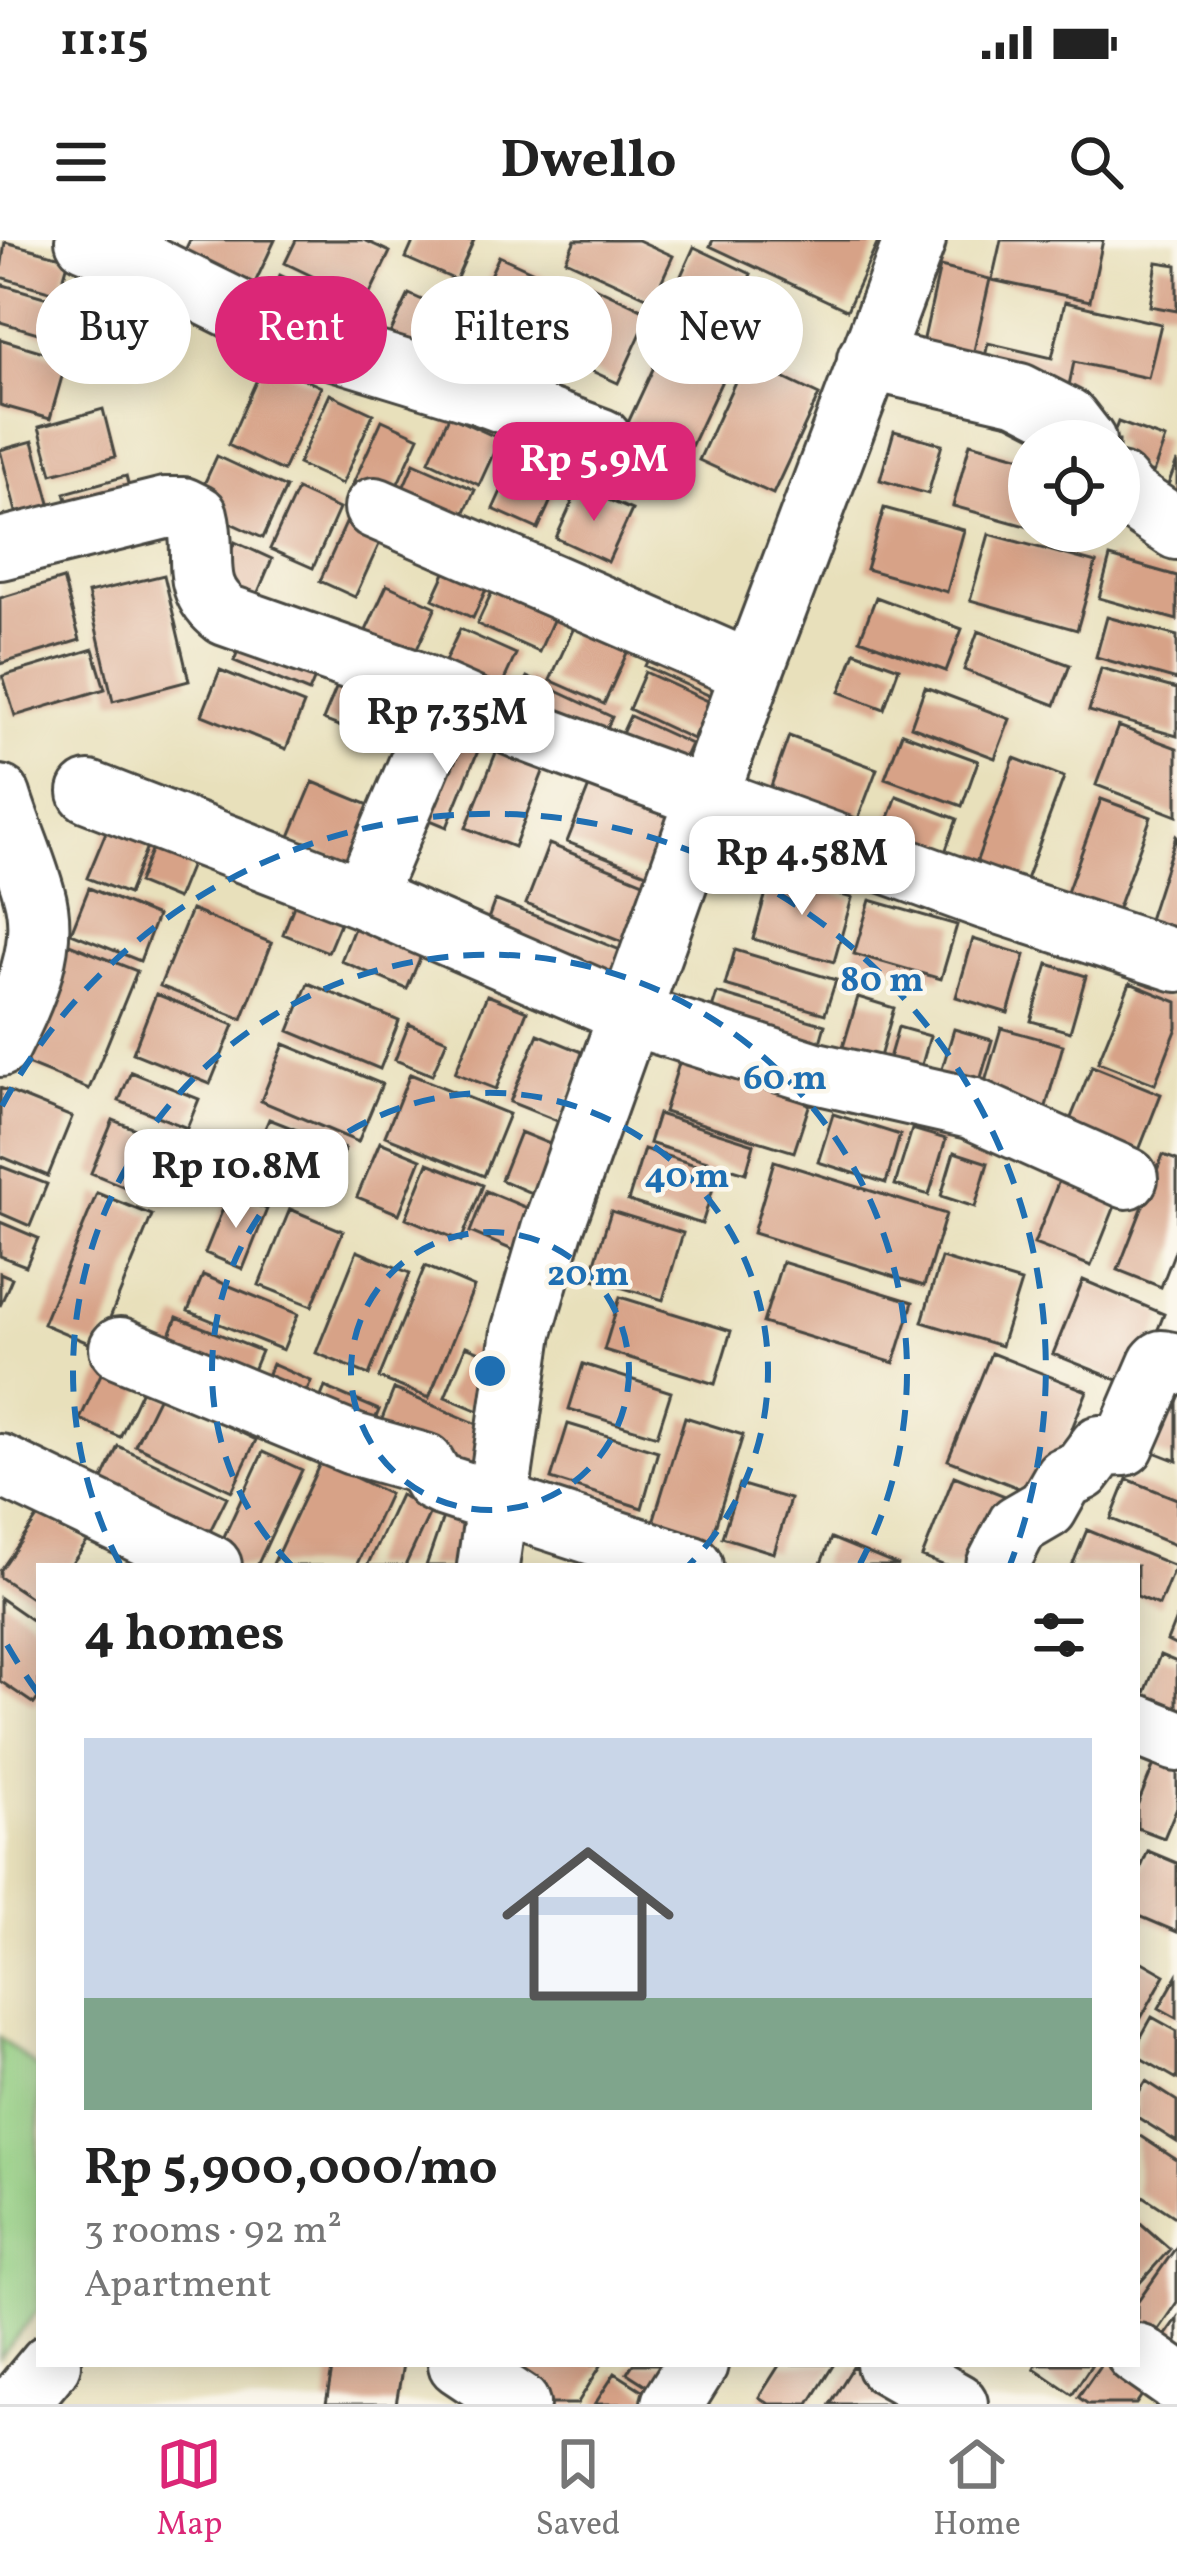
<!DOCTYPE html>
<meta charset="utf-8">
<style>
:root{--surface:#fff;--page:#f2f2f2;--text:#222;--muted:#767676;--line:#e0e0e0;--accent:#db2777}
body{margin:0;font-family:Vollkorn,serif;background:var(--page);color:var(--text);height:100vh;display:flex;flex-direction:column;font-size:45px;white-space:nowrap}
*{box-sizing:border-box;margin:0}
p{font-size:39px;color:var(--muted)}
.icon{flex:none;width:66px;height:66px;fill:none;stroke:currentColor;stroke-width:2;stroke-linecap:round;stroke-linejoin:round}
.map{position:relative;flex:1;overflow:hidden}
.side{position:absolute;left:36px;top:1323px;width:1104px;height:804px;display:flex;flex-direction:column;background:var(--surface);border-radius:0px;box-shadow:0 6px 30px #0003}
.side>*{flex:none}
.banner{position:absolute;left:36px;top:36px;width:1107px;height:108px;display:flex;gap:24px}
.tools{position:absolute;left:1008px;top:180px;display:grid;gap:24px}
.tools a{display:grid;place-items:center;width:132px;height:132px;border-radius:50%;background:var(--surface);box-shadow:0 6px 30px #0003;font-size:60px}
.price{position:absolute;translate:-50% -102px;padding:0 27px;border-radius:24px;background:#fff;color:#222;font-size:39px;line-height:78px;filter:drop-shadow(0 3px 6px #0008)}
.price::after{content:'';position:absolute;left:50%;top:72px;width:36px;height:27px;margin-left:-18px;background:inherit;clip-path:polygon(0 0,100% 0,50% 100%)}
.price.active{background:var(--accent);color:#fff}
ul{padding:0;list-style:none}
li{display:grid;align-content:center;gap:24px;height:636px;padding:0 48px}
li+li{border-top:3px solid var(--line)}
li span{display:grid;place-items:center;height:372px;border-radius:0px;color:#555}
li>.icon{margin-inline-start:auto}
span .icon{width:216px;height:216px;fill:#fffc;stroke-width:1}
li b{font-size:51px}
h2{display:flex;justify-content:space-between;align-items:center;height:144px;padding:0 48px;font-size:51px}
.pill{padding:0 42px;border-radius:54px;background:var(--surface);box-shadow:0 6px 30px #0003;font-size:42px;line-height:108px}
.pill.active{background:var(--accent);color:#fff}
.status{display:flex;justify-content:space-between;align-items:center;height:84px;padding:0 60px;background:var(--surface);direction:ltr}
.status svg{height:33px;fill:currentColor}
header{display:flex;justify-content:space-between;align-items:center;height:156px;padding:0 48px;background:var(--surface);font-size:54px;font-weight:700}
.tabs{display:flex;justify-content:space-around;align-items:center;height:168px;border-top:3px solid var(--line);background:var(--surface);font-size:33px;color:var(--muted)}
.tabs a{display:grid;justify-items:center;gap:6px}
.tabs .active{color:var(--accent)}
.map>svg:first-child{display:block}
.green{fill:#92cd81;stroke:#5e7c56;stroke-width:3}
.building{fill:#d7a287}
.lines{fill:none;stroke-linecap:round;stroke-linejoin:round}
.minor-casing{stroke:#474641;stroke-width:66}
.minor{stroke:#fff;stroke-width:60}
.ring{fill:none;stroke:#1f6fb2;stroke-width:6;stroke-dasharray:21 15}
.centre{fill:#1f6fb2;stroke:#fbf7ec;stroke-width:6}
.ring-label{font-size:36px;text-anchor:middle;font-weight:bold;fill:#1f6fb2;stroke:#fbf7ec;stroke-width:9;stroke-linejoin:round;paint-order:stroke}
</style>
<div class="status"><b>11:15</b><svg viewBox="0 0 49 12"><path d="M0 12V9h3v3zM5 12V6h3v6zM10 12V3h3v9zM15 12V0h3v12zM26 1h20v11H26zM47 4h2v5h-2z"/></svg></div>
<header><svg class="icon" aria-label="menu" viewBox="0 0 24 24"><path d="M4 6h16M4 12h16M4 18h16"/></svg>Dwello<svg class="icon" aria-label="search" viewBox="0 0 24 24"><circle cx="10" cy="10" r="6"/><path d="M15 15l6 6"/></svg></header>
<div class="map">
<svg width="1177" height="2164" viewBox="0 0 1177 2164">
<rect width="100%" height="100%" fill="#fbf7ec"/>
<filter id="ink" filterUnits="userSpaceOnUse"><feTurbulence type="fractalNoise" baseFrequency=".00833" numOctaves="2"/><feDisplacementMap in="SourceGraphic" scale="24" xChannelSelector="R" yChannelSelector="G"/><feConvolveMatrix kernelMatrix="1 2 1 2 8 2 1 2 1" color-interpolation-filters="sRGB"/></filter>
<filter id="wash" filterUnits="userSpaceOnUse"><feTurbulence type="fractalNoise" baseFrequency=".004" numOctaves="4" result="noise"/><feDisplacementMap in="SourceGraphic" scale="48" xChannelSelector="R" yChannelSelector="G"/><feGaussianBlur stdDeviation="2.7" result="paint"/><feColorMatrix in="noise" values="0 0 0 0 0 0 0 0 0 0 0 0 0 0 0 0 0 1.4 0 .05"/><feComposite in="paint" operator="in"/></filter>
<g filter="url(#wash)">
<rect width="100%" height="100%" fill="#e8e0bb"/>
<path class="green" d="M0,1797L39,1830V2069L0,2118Z"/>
<g id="blocks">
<path class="building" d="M190,0H275L247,60L177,27Z
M296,0H364L390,12L366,62L285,23Z
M414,0H474L456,40L406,18Z
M575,0H638L673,16L653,60L566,20Z
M713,0H879L847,70L710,6Z
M1001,0H1103L1090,61L992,40Z
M5,2L69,19L59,54L0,37Z
M694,7L751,34L723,98L665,71Z
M499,16L549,39L521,97L472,74Z
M1157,22L1177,25V71L1150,66Z
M940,27L990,39L971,124L921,112Z
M280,35L352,69L335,106L263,73Z
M575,38L650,73L618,143L542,108Z
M0,44L68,64L58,99L0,82Z
M409,54L473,83L451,131L386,102Z
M1065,62L1161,84L1148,138L1074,122L1068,150L982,131L988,103L1052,118Z
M673,86L734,115L687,215L626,187Z
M0,99L67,119L50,179L0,165Z
M745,120L819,155L773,254L699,220Z
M265,121L321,147L283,231L228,205Z
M330,154L373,174L342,244L298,224Z
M103,169L115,217L52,234L39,187Z
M449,176L500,199L479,245L429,221Z
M382,180L419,197L389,263L352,246Z
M1118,182L1165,199L1153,233L1119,221V201H1111Z
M894,191L942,204L928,254L880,240Z
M33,201L54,278L20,287L0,210Z
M970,203L1029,219V287L953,266Z
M217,216L286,248L263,298L194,266Z
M516,218L561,238L538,289L493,269Z
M1177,221V267L1162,261Z
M414,223L475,250L453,297L394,269Z
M126,236L133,264L73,281L65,253Z
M579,247L632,270L608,322L556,298Z
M297,250L339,269L313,328L270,309Z
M884,268L964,290L947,352L866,329Z
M347,281L382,298L355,357L320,341Z
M989,294L1096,323L1077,390L970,360Z
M235,302L272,319L253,364L215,347Z
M456,309L496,327L473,378L433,359Z
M1110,317L1177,336V380L1099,358Z
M164,335L189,441L113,461L88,353Z
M63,339L80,400L0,424V358Z
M497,341L558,369L539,412L477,384Z
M387,345L436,367L412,420L363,397Z
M876,357L962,389L946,431L860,399Z
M1107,377L1177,396V440L1096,417Z
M577,381L630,406L604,464L550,440Z
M460,389L516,414L494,462L438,436Z
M978,391L1070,425L1055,465L964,430Z
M245,392L321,423L309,452L234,421Z
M659,395L731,428L717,459L645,426Z
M93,409L105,449L15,476L3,436Z
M855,412L899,428L884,469L840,452Z
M1101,428L1177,449V496L1089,471Z
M344,429L427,463L407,513L323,480Z
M220,430L304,464L286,509L202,475Z
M645,432L710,462L693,499L629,469Z
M527,437L612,477L597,511L511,472Z
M925,447L1010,479L995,518L911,486Z
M630,476L691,504L674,541L613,513Z
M1118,486L1177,508V576L1096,545Z
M447,487L482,501L447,587L413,573Z
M902,493L978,521L962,566L885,538Z
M789,496L877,529L853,592L766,560Z
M499,505L546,524L514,607L466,588Z
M1014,518L1064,537L1021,653L972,634Z
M592,539L680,574L654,636L567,602Z
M313,542L391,574L368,632L289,599Z
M897,556L957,579L938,632L877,610Z
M1101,559L1151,577L1112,684L1062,666Z
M116,568L156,584L128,654L87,638Z
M162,583L201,600L177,659L138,643Z
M1176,596L1177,597V703L1145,692Z
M549,604L656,647L632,706L526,664Z
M771,635L852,658L834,722L753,699Z
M302,645L348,664L328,712L283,694Z
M89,648L157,676L140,721L71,693Z
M495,660L628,713L612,757L479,704Z
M870,660L957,685L941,739L854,714Z
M191,670L272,703L242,779L160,746Z
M360,673L427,701L407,749L341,721Z
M973,699L1025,715L1008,773L956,757Z
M64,702L137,731L89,849L17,820Z
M735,710L836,740L825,774L725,745Z
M1048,724L1086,736L1070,792L1031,781Z
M308,743L399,781L380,829L289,791Z
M1130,743L1177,762V788L1155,844L1098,822Z
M717,753L825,785L813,827L704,794Z
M156,754L234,785L210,844L133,813Z
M487,755L527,771L496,849L455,833Z
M858,757L894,768L874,838L837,827Z
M409,784L447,800L432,835L395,820Z
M898,787L930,796L916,846L884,836Z
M1001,788L1063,805L1042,881L979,862Z
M954,789L992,800L974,861L936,849Z
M538,794L587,814L560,882L510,862Z
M284,804L382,844L358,902L261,861Z
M681,817L812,857L794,912L664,872Z
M1092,826L1161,854L1130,933L1060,905Z
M131,832L199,859L187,888L119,861Z
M410,834L509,874L484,936L385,896Z
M0,848L72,877L48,936L0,916Z
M658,874L754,904L746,933L649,903Z
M833,874L900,895L886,943L818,922Z
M269,879L345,909L331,943L255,912Z
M113,880L187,910L166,964L91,933Z
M912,889L946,899L929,955L895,945Z
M520,892L567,911L547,960L501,940Z
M380,902L421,919L399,974L357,957Z
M644,909L718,932L702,984L628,961Z
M954,912L988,923L975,967L941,956Z
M1163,915L1177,920V1006L1161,1047L1118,1030Z
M774,921L946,974L924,1046L753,993Z
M428,923L483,945L461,1001L406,978Z
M0,926L47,944L30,986L0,973Z
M1064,928L1121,951L1091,1026L1034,1004Z
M486,951L539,973L522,1014L470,992Z
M97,953L152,975L98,1107L43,1084Z
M229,954L267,969L243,1029L205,1013Z
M290,969L343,991L312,1066L259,1045Z
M611,971L683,993L663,1060L590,1038Z
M0,982L38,998L26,1026L0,1016Z
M357,1011L410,1033L369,1135L316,1113Z
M941,1018L1021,1042L1001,1106L922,1082Z
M782,1022L913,1062L894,1123L763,1083Z
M425,1026L474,1047L429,1158L379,1138Z
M0,1033L12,1038L0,1066Z
M203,1035L298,1074L283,1110L188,1071Z
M1083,1040L1164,1074L1135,1147L1053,1114Z
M620,1057L731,1091L715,1144L604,1110Z
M177,1077L261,1111L246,1147L163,1113Z
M466,1106L499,1120L479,1171L445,1157Z
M991,1113L1087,1151L1044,1258L948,1220Z
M108,1119L147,1139L120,1197L80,1179Z
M272,1124L311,1141L296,1179L256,1162Z
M583,1124L671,1152L657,1196L569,1169Z
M1177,1140V1221L1149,1210Z
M325,1147L379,1170L366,1201L312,1179Z
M394,1149L494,1191L474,1240L374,1199Z
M160,1154L256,1200L232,1251L135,1205Z
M685,1177L743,1195L711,1300L653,1282Z
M568,1184L658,1211L642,1268L551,1239Z
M118,1206L227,1257L203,1305L96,1254Z
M263,1212L302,1230L257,1326H236L215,1316Z
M321,1221L389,1254L356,1326H272Z
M954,1236L1013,1259L986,1326H945L922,1317Z
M1127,1239L1177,1259V1306L1111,1279Z
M739,1244L790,1259L774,1313L722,1297Z
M400,1255L431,1270L405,1326H367Z
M42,1271L87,1302L70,1326H39V1363L0,1337V1331Z
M444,1274L486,1288L473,1326H426Z
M1087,1290L1175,1326L1159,1365L1137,1356V1326H1072Z
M831,1298L899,1326H820Z
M0,1358L39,1385V1457L34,1464L0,1441Z
M1177,1376V1406L1167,1401Z
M1160,1415L1177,1422V1483L1139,1468Z
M1157,1517L1177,1525V1567L1164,1598L1137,1588V1566Z
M1148,1611L1177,1623V1692L1137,1675V1637Z
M1137,1719L1165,1735L1137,1785Z
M1177,1736V1778L1159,1768Z
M1152,1777L1177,1791V1839L1137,1816V1804Z
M1146,1841L1177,1861V1902L1137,1877V1855Z
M1137,1894L1177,1920V1978L1137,1952Z
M1137,1980L1170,2009L1137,2046Z
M1177,2006V2062L1144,2110L1137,2105V2063Z
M1177,2078V2134L1150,2116Z
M333,2124H403L396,2164H326Z
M512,2124H602L577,2164H552L505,2134Z
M633,2124H687L666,2158L627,2133Z
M780,2124H834L809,2164H769L759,2157Z
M1036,2124H1092L1072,2154L1034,2128Z
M1101,2124H1130L1152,2140L1136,2164H1088L1078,2157Z
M853,2127L906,2161L904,2164H830Z
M615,2133L664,2164H595Z"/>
</g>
</g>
<g filter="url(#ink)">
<use href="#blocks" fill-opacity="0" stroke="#474641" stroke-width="3"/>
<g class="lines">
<g class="minor-casing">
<path id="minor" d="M86,0L153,28L288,95L478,153L601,199
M868,119L1019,154L1068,179L1085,201
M1119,244L1128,256L1177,289
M375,268L752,432
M0,309L165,268H183L197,275C208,316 188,346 226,375L408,439L524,490L631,530L987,659L1177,721
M89,552L363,658L632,775L816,833L971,868L1127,938
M0,556C10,589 25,621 34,654C49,707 23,759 0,806
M363,658L448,457
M120,1108L353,1204L424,1224L434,1241L442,1245L692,1326
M0,1225L211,1326
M488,1326L522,1092L552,990L752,432L915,0
M997,1326L1018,1285L1047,1268L1064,1238L1082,1230L1100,1206L1124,1205L1159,1124L1162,1121L1177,1124
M1137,1485L1177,1501
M1137,2114L1177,2142
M459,2124L519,2164
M887,2124L957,2164
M17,2164L50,2124
M672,2164L697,2124"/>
</g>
<use href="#minor" class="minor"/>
</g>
</g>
<g class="ring">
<circle cx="490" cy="1131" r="139"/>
<path d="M292 1326A278 278 0 1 1 688 1326"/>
<path d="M120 1324A417 417 0 1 1 860 1324"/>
<path d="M38 1453A555 555 0 0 1 2 1396M2 866A555 555 0 0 1 1010 1325"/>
</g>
<circle cx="490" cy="1131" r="18" class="centre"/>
<g class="ring-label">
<text x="882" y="751">80 m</text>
<text x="785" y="849">60 m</text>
<text x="687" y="947">40 m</text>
<text x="588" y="1045">20 m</text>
</g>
</svg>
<div class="tools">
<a><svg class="icon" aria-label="locate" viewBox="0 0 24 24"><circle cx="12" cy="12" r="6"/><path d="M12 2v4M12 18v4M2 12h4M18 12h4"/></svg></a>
</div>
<b class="price active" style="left:594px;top:284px">Rp 5.9M</b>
<b class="price" style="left:447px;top:537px">Rp 7.35M</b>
<b class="price" style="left:802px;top:678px">Rp 4.58M</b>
<b class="price" style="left:236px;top:991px">Rp 10.8M</b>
<div class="banner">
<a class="pill">Buy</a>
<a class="pill active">Rent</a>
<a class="pill">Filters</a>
<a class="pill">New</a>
</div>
<section class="side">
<h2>4 homes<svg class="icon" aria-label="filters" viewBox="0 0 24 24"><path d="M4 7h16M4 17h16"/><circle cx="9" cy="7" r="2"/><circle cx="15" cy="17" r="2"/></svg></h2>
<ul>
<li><span style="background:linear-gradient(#c9d6e8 70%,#7fa58c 0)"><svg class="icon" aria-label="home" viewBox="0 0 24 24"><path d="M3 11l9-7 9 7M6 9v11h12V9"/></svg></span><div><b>Rp 5,900,000/mo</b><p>3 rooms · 92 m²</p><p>Apartment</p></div></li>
</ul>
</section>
</div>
<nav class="tabs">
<a class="active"><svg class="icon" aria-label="map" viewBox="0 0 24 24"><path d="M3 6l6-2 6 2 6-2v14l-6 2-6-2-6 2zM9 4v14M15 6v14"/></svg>Map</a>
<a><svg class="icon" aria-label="saved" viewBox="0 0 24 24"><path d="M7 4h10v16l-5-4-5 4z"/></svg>Saved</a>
<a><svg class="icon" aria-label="home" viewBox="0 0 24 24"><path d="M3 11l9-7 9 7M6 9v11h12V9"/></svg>Home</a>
</nav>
